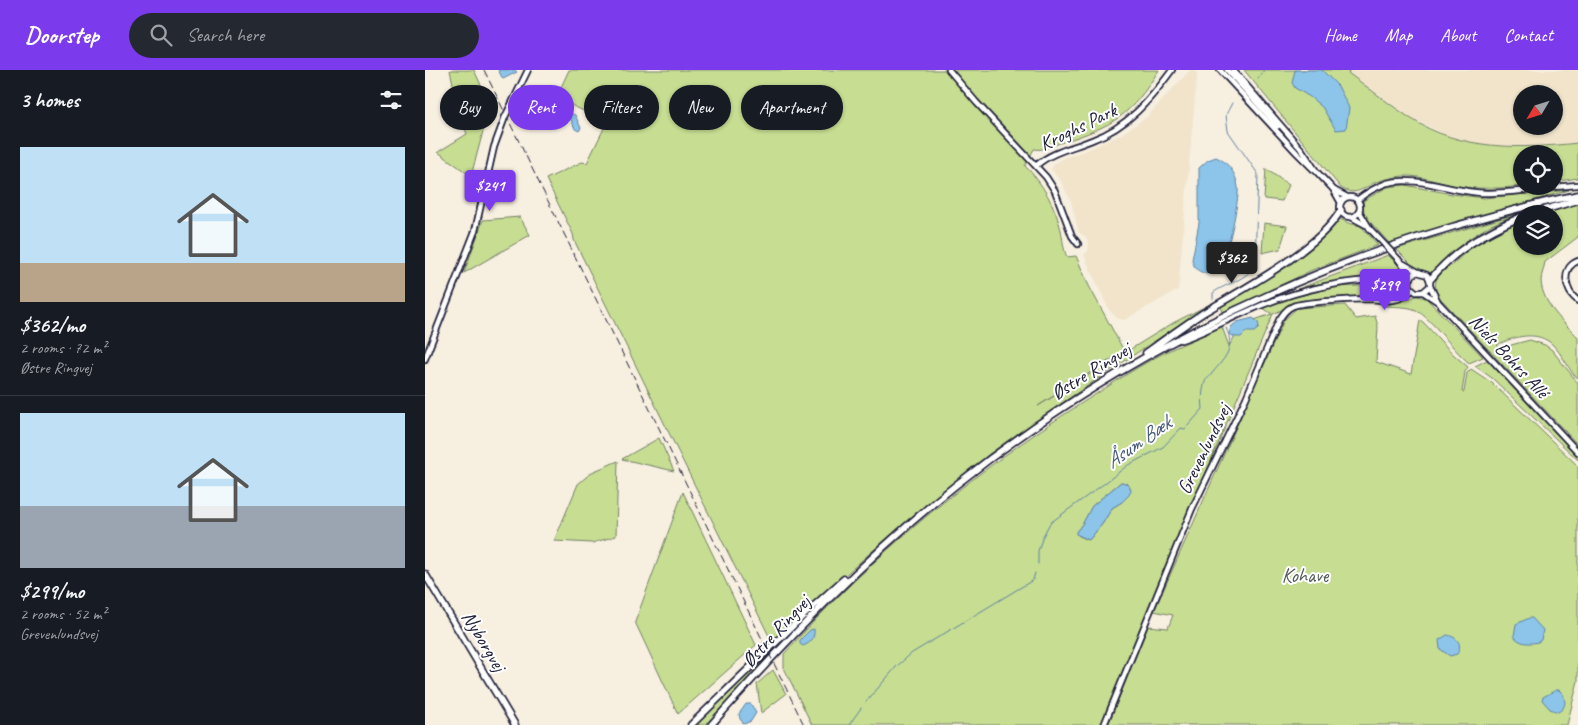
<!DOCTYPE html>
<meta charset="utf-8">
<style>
:root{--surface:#171b24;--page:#242831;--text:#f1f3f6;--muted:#9ea1a6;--line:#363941;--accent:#7c3aed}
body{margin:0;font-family:Caveat,sans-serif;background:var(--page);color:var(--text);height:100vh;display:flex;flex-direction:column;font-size:19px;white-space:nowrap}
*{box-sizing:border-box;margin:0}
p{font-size:16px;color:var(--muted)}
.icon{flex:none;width:28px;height:28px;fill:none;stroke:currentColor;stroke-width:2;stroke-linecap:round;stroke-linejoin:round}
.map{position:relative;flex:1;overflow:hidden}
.details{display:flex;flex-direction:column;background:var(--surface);width:425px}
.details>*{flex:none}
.banner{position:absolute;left:15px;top:15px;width:475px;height:45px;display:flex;gap:10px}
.needle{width:32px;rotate:232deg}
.buttons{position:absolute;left:1088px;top:15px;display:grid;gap:10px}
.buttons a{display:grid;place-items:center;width:50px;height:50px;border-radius:50%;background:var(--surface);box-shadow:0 1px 4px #0004;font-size:25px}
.price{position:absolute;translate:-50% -42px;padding:0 11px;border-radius:5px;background:var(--accent);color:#fff;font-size:16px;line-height:32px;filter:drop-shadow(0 1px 2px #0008)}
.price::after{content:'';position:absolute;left:50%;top:30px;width:15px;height:11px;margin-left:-8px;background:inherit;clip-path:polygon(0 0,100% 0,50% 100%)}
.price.selected{background:#222;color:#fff}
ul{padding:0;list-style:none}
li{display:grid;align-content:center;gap:10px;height:265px;padding:0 20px}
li+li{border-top:1px solid var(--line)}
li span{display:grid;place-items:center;height:155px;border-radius:0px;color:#555}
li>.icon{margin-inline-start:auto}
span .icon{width:90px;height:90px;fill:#fffc;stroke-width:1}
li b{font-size:21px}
h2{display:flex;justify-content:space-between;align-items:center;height:60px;padding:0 20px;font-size:21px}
.pill{padding:0 18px;border-radius:22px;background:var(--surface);box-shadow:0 1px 4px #0004;font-size:18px;line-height:45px}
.pill.selected{background:var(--accent);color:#fff}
header{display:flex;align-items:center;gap:30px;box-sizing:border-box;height:70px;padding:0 25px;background:var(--accent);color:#fff}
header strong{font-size:24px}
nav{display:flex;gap:28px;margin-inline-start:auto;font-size:18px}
.search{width:350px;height:45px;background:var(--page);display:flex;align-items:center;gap:12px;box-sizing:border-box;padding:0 18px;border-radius:28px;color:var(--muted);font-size:19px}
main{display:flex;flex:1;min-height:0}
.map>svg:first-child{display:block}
.built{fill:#f1e4cb;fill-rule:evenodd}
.green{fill:#c6dd92;stroke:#748066;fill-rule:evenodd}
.water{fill:#8cc4ea;stroke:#6283a4}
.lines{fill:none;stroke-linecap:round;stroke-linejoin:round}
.stream{stroke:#6283a4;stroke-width:1}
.minor-casing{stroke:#22223b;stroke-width:8}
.major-casing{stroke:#22223b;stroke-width:9}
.minor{stroke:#fff;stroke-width:4.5}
.major{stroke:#fff;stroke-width:5.5}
.rail{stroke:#22223b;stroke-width:1;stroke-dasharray:8 4;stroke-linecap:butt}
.minor-bridge-casing{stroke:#22223b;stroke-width:8;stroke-linecap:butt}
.minor-bridge{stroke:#fff;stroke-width:4.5}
.labels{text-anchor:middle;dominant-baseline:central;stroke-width:4;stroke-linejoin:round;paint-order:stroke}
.street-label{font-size:20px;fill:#22223b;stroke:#fff}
.park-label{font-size:20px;fill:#535a55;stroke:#fff}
.water-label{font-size:21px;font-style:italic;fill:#475b78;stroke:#fff}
</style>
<header>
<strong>Doorstep</strong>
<div class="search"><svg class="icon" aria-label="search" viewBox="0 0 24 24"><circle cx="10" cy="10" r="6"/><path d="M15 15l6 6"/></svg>Search here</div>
<nav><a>Home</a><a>Map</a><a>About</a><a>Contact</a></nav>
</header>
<main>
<section class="details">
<h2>3 homes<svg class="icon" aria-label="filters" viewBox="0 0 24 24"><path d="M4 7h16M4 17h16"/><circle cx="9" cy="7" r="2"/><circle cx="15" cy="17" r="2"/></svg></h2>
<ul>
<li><span style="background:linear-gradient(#bfe0f5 75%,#b9a48a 0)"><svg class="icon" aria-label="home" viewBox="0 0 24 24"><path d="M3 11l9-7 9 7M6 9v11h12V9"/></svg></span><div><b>$362/mo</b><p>2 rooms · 72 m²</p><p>Østre Ringvej</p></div></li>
<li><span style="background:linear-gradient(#bfe0f5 60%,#9aa5b1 0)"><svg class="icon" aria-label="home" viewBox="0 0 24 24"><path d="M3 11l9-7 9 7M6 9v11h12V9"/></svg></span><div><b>$299/mo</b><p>2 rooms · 52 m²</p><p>Grevenlundsvej</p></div></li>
</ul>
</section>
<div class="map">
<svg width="1153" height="655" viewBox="0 0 1153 655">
<rect width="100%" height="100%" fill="#f7efe0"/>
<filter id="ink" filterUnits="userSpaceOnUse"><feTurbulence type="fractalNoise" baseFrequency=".02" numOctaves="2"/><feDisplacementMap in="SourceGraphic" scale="10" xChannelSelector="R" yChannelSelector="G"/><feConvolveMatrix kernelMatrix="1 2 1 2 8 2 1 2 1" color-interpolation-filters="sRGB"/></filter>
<g filter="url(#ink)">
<path class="built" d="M765,0H769L772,4L753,220L699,250L692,248L684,240L659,185L663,181L664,173L660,166L654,163L646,131L635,110L626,99L629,94L641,87L660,81L695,65L722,47Z
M925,0H1153V73L1098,76L1047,74L1021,65L987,49L923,3ZM1096,24H1129V56H1096Z"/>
<path class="green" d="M25,0H49L63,30V43L46,106L13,82L42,64L38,54L28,48L31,28Z
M144,0H734C705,46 690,55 638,72C628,75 620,81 609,79L600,96C618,113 630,136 636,160C638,169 638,179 642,187L651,186L664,216L699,281L613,336L748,253L785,234C725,275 663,314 604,356C512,421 429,496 347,572L149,170L148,164L121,109L157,92L162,93L182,52L131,28Z
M819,0H925L923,3C944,18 964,34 985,48C1035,81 1096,79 1153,73V108L1129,112V84H1096V116C1075,119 1051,119 1031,116C1013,113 996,105 978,106C969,107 960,109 951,112C938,118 931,127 916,118Z
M841,99L864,115L857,131L839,129Z
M980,115L1027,124L1059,128L1144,120L964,173L939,145L938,131L962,117Z
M1153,134V167L1120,192C1119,198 1116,206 1116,211C1117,233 1139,253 1153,267V308L1148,304C1142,295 1136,283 1128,275C1113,260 1089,266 1072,275L1079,282L1086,275L1105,270L1120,275L1127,280L1153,313V375L1016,229C1012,224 1009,218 1011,211C1012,203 1021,199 1027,195C1033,190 1038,184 1044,179C1061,168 1079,159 1096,151V176H1129V144H1119Z
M1091,144L1064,156L1045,168L1004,204L988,196L971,179Z
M95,147L105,165L39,203L58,150Z
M914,148L923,153L936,156L953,175L887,200L799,243L795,236L828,218L877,185Z
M839,153L862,156L855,179L837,183Z
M963,185L981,203V209C936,204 899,213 857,225Z
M973,214L979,216L982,220L973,228L947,226L916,227L874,232L848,244L768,433L767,432L676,655H387L359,598V584C445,487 548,402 657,333C687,314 717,293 749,278C765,271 781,264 797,257L804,276L817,254L847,244L838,238L873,226L911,217ZM696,412L701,413L704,415L697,432L687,438L678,453L664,470L654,466L651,462L658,453L667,436Z
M992,226L1001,228L1058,287L1044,293C1027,279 1008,250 991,240C983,236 969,237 960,236Z
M920,235L931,249L950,246L953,256L951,292L986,304L995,250L998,252L1029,285L1043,297L1040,302L1037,322H1039L1042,303L1046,299L1067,313L1153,396V611L1142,655H683L723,556L743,558L748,545L729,541L859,250L872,238Z
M1062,290L1153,387V390L1067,308L1050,296Z
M234,368L249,401L197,389Z
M193,391L191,466L167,473L129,471L153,414L167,402Z
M258,422L331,575L253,644L210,552Z
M340,586L341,588L282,655H269Z
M348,600L361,624L336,643L332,614Z"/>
<path class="water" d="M73,0H90L92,2L78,9Z
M870,0H897L913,16L924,38L921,59L911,60L897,37L885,27L870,18L867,13Z
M145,43L150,45L156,58L154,61L150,59L144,45Z
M791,87C803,92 811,103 813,117C815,127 803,183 797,192C793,198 788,201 782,204C774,202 769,199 767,190L774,153V98L783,90Z
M828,248L833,252L834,258L829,262H821L816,267H810L804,264L806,257L812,252Z
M696,412C702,413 704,414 706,420L704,425L697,432L687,438L678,453L664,470L651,464V462L658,453L667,436Z
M1104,548H1107L1118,560L1116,570L1113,572C1105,574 1094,574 1089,566L1091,554Z
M389,559C390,568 386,573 378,576L375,574V570L385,560Z
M1022,565C1033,567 1038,575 1032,584L1025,586L1015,579L1014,570Z
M1131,620H1134L1138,624C1141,632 1141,638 1133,642L1125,639L1117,630L1118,627Z
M321,634H326L331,643L326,651L319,654L315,649L314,644Z"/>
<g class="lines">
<path class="stream" d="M833,9L839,0
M788,229V223C800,213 828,209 830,191L833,104L803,61L801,45L807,33
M613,494V481L618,466L625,453L680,413L703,395L738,377L756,358L760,359L778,339C777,329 777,321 780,312C781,308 783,309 785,306C797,290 812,280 801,258
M441,632L472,596L487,583L608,510L610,503
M424,655L436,638"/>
<g class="minor-casing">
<path id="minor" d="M524,0L551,32L621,107L630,121L647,166L653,174
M795,0L872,83L888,99
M802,0L853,56
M808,0L877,80L891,101L908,119L916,133
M84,39L103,0
M612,95C628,81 648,78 667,70C703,57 725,30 747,0
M909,120L922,127
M915 137a10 10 0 1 1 20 0a10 10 0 1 1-20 0Z
M932,130C941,123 951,117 962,113C993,105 1029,123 1061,123C1091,123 1123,117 1153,115
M934,141L945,159
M926,147L941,155
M974,190L986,208
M1153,191C1135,198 1140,221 1153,231
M977,193L993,202
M1005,216L998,222H991L985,217C983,210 986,204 993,202L1002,205L1005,210V216L1013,232
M998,222L1013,232L1153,382
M756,270C779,263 801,250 823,241C867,221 936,203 984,213
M0,289L50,161L69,77L80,47
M679,655L767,439L821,328L854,250C858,244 861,239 868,236C877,232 932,229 944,229C963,230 972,234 987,220"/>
</g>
<g class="major-casing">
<path id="major" d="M1105,144L1153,130
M1005,210C1029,180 1061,162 1096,147
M721,283C740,269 758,256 778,243C818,219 893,180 916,140
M0,504L90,655
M266,655L380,544L419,509
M286,655C362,569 442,486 531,415C678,298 847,210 1027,157C1069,145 1110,133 1153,125"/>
</g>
<use href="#minor" class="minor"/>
<use href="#major" class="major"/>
<path class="rail" d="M59,0L379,655"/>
<g class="minor-bridge-casing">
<path id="minor-bridge" d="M80,47L84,39
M945,159L974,190"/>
</g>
<use href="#minor-bridge" class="minor-bridge"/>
</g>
</g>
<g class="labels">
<g class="street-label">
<text transform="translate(653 57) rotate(-26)">Kroghs Park</text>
<text transform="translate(1084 286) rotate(47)">Niels Bohrs Allé</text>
<text transform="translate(666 301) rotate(-32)">Østre Ringvej</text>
<text transform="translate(779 379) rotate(-64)">Grevenlundsvej</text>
<text transform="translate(351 561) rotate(-47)">Østre Ringvej</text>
<text transform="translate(59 571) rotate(59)">Nyborgvej</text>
</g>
<g class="park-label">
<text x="880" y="505">Kohave</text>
</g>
<g class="water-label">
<text transform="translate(713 372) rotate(-35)">Åsum Bæk</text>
</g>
</g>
</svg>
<div class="buttons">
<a><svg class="needle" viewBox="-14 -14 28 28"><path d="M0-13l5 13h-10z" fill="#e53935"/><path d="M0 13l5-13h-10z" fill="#9ea1a6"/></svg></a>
<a><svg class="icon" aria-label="locate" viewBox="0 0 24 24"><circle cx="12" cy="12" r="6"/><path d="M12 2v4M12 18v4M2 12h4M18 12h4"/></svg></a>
<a><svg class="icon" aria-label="layers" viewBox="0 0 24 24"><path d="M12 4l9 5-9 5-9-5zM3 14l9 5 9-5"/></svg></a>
</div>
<b class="price" style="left:65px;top:142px">$241</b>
<b class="price selected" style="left:807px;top:214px">$362</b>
<b class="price" style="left:960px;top:241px">$299</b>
<div class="banner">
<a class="pill">Buy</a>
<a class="pill selected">Rent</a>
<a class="pill">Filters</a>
<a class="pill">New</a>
<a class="pill">Apartment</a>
</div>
</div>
</main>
